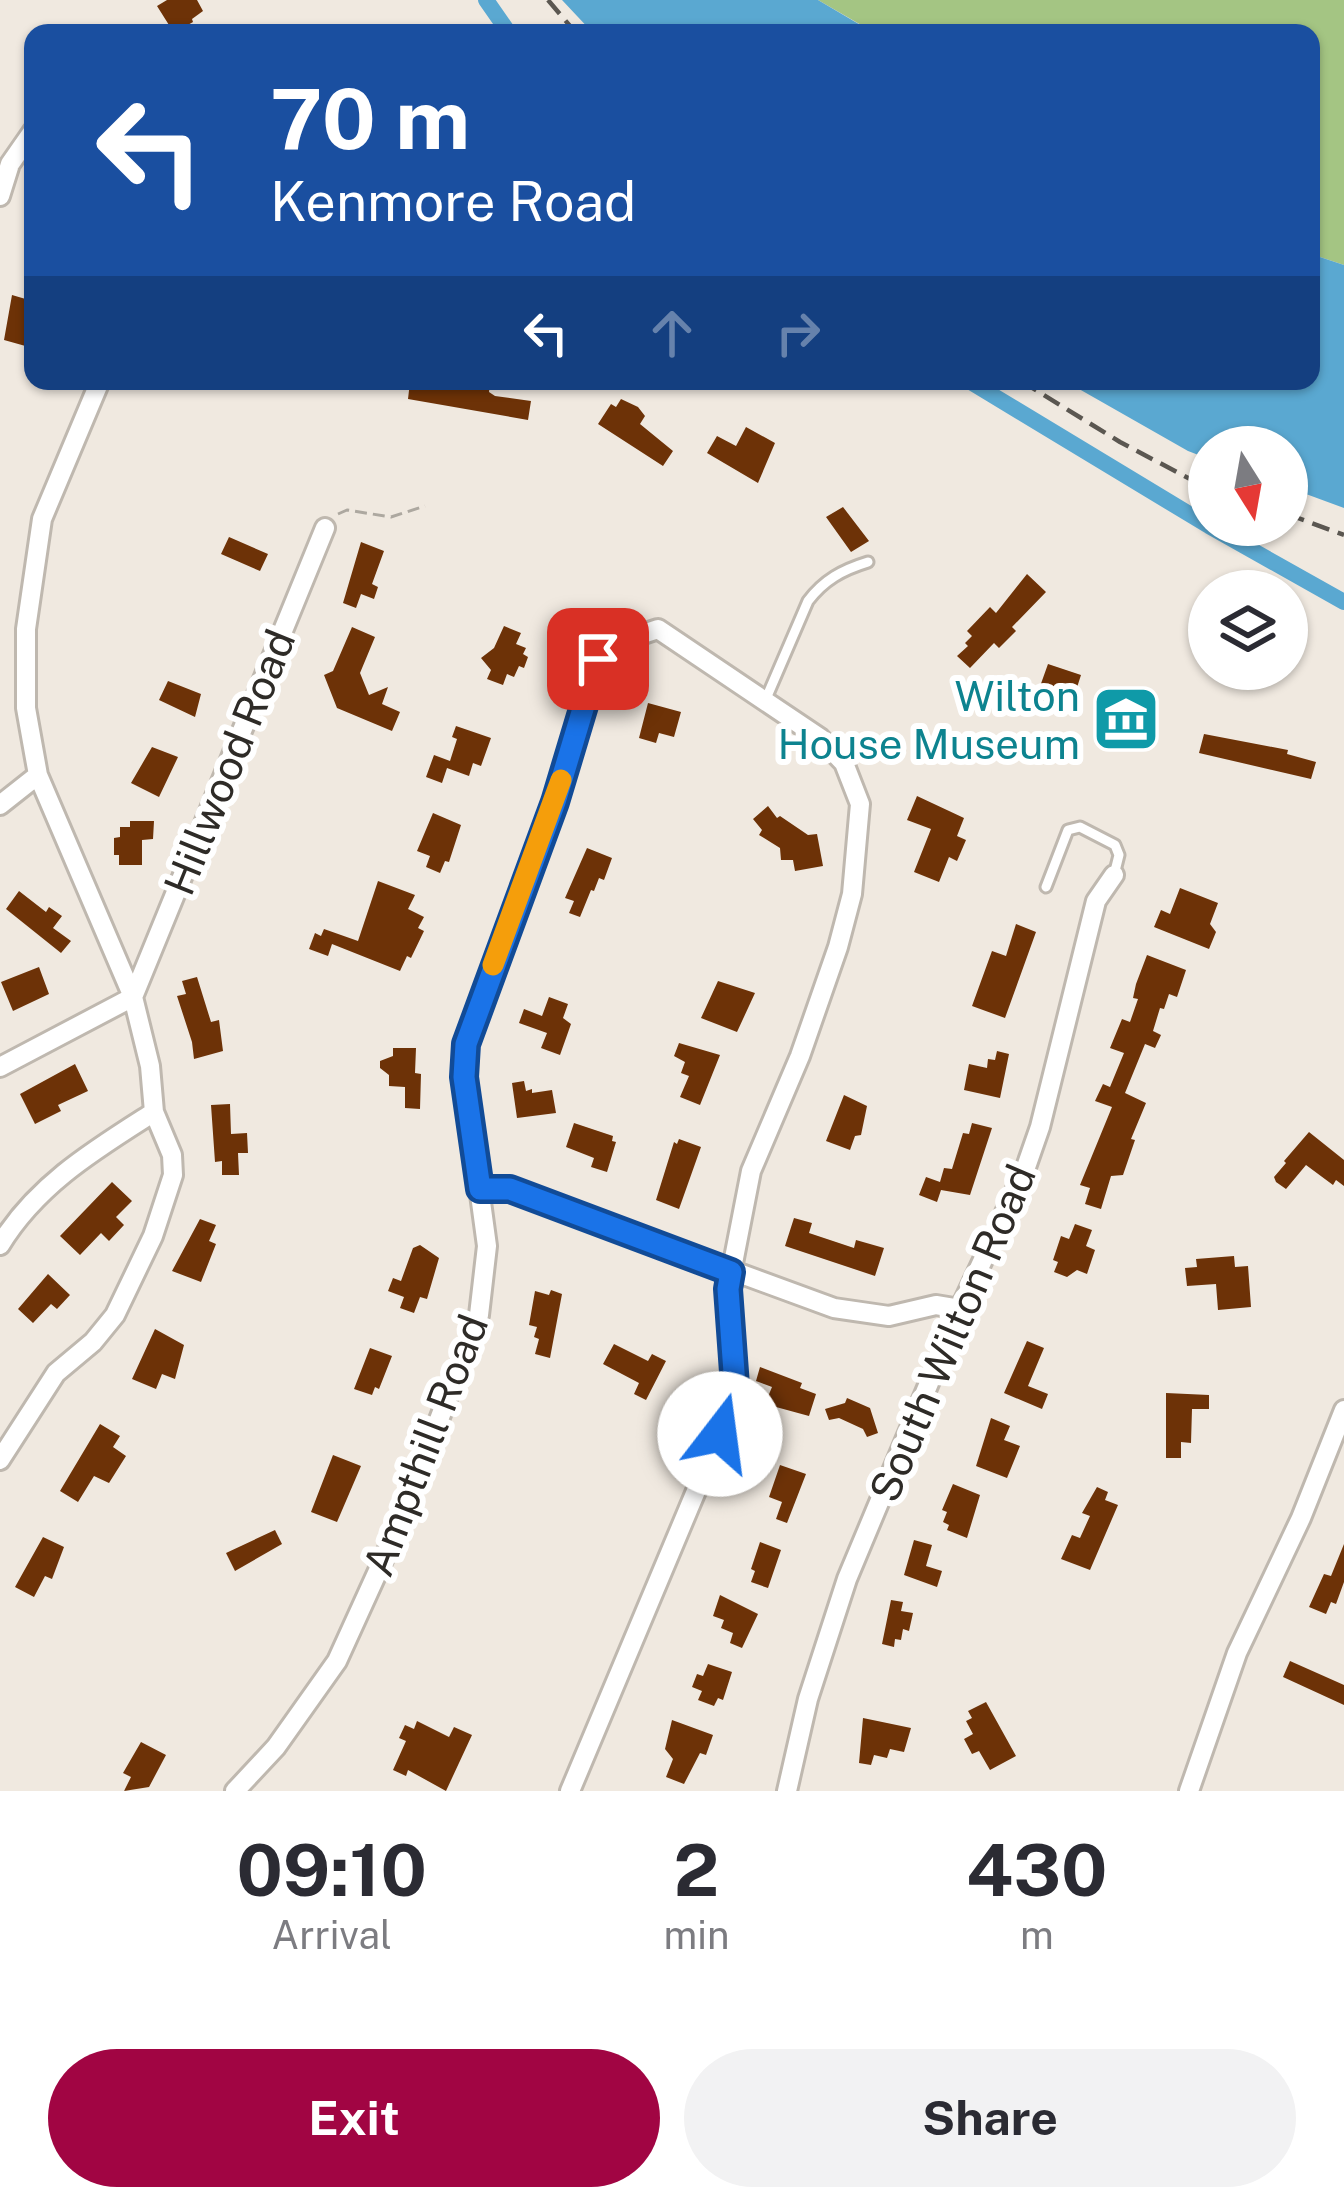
<!DOCTYPE html>
<html lang="en">
<head>
<meta charset="utf-8">
<style>
	:root { --surface:#fff; --page:#f2f2f3; --text:#2b2b33; --muted:#7c7c81; --accent:#a10543 }
	body { margin:0; font-family:"Public Sans",sans-serif; background:var(--page); color:var(--text); height:100vh; display:flex; flex-direction:column; font-size:45px; white-space:nowrap }
	* { box-sizing:border-box; margin:0 }
	p { font-size:39px; color:var(--muted) }
	.icon { flex:none; width:66px; height:66px; fill:none; stroke:currentColor; stroke-width:2; stroke-linecap:round; stroke-linejoin:round }
	.map { position:relative; height:1791px; overflow:hidden }
	.side { display:flex; flex-direction:column; background:var(--surface); flex:1 }
	.side>* { flex:none }
	.guide { position:absolute; left:24px; top:24px; width:1296px; height:366px; border-radius:24px; box-shadow:0 3px 9px #0004; background:#1a4fa0; color:#fff; overflow:hidden }
	.needle { width:78px; rotate:169deg }
	.tools { position:absolute; left:1188px; top:426px; display:grid; gap:24px }
	.tools a { display:grid; place-items:center; width:120px; height:120px; border-radius:50%; background:var(--surface); box-shadow:0 3px 9px #0004; font-size:60px }
	.pin { position:absolute; display:grid; place-items:center; width:102px; height:102px; color:#fff; margin:-51px; border-radius:24px; box-shadow:0 6px 18px #0006 }
	.me { position:absolute; width:132px; margin:-66px; rotate:15deg; stroke-linejoin:round; filter:drop-shadow(0 0 9px #0008) }
	.turn { display:flex; align-items:center; gap:42px; height:252px; padding:0 48px; font-size:54px }
	.turn .icon { width:156px; height:156px; stroke-width:2.5 }
	.turn b { display:block; font-size:84px; line-height:102px }
	.lanes { display:flex; align-items:center; height:114px; padding:0 48px; background:#0003; justify-content:center; gap:60px; direction:ltr }
	.lanes .off { opacity:.35 }
	.eta { display:flex; justify-content:space-evenly; align-items:center; height:204px; text-align:center }
	.eta b { font-size:72px; font-weight:700; line-height:84px }
	.primary-button { display:flex; gap:24px; margin-top:auto; padding:24px 48px }
	.primary-button a { flex:1; height:138px; border-radius:72px; background:var(--accent); color:#fff; font-size:48px; font-weight:700; line-height:138px; text-align:center }
	.primary-button a+a { background:var(--page); color:var(--text) }
	.map>svg:first-child { display:block }
	.forest { fill:#a4c583 }
	.water { fill:#5aa8d1 }
	.lines { fill:none; stroke-linecap:round; stroke-linejoin:round }
	.canal { stroke:#5aa8d1; stroke-width:16 }
	.building { fill:#6d3207 }
	.service-casing { stroke:#bfb8af; stroke-width:15 }
	.minor-casing { stroke:#bfb8af; stroke-width:24 }
	.path { stroke:#ada8a0; stroke-width:3; stroke-dasharray:12 6; stroke-linecap:butt }
	.service { stroke:#fff; stroke-width:9 }
	.minor { stroke:#fff; stroke-width:18 }
	.rail { stroke:#5b5751; stroke-width:4.5; stroke-dasharray:18 9; stroke-linecap:butt }
	.route-casing { stroke:#114b97; stroke-width:30 }
	.route { stroke:#1a73e8; stroke-width:21 }
	.slow { stroke:#f59e0b; stroke-width:21 }
	.labels { text-anchor:middle; dominant-baseline:central; stroke-width:12; stroke-linejoin:round; paint-order:stroke }
	.culture-label { font-size:42px; fill:#0d838f; stroke:#fff; text-anchor:end }
	.street-label { font-size:42px; fill:#2e2b27; stroke:#fff }
</style>
</head>
<body>
<div class="map">
<svg width="1344" height="1791" viewBox="0 0 1344 1791">
	<rect width="100%" height="100%" fill="#f0e9e0"/>
	<path class="forest" d="M818,0H1344V265L1311,254V33H875Z"/>
	<path class="water" d="M562,0H818L874,33H593Z
		M1311,254L1344,265V508L1287,487V447H1209V459L1188,451L1065,381H1311Z"/>
	<g class="lines">
		<path class="canal" d="M486,0L509,33
			M969,381L1209,526L1344,602"/>
	</g>
	<path class="building" d="M167,0H197L203,11L192,19L193,22L174,33L157,6Z
		M12,295L29,300L24,322L33,324L29,347L4,340Z
		M452,381H490L489,392L495,396L531,401L528,420L408,399L410,382L445,387L451,386Z
		M621,399L638,407L645,416L640,424L673,451L663,466L598,424L611,404L616,407Z
		M746,427L775,443L758,483L707,453L717,436L736,446Z
		M843,507L869,541L851,552L826,517Z
		M229,537L268,554L260,571L221,554Z
		M361,542L384,551L372,584L378,587L374,599L361,594L356,608L343,603Z
		M1027,574L1046,592L1012,627L1016,631L999,648L994,643L970,668L957,656L968,646L965,643L972,636L967,631L990,607L996,613Z
		M504,626L521,633L516,644L526,648L523,654L528,657L524,668L519,666L514,677L507,674L503,685L487,679L491,670L481,658L494,648Z
		M352,627L375,637L360,673L369,695L388,687L382,704L400,712L392,731L337,708L324,675L333,671Z
		M1048,664L1081,675L1071,706L1059,694L1055,705L1042,701L1045,694L1038,692Z
		M168,681L201,694L195,717L159,700Z
		M1109,695L1155,712L1144,742L1098,725Z
		M648,703L681,712L674,737L659,733L656,743L639,738Z
		M456,726L491,738L481,766L473,763L469,776L447,768L442,783L426,777L434,755L450,761L457,739L452,737Z
		M1204,734L1288,750L1287,754L1316,762L1311,779L1199,753Z
		M152,747L178,757L159,797L131,783Z
		M917,796L964,818L957,836L966,840L957,861L949,857L939,882L914,872L931,829L907,820Z
		M768,806L777,818L780,816L808,835L817,834L823,866L795,871L793,860H781L780,848L759,835L762,830L753,819Z
		M433,813L461,825L449,862L445,861L440,873L426,867L430,856L417,851Z
		M130,821H154L153,839L142,840V865H119V855H114V838L120,837V827H130Z
		M587,848L612,858L604,880L599,878L594,891L591,890L580,917L569,913L574,901L565,898Z
		M378,881L415,895L408,909L424,917L418,928L424,931L411,958L407,956L400,971L332,944L328,956L309,949L315,933L321,936L324,929L358,941Z
		M1180,888L1218,903L1210,924L1216,932L1209,949L1154,927L1161,910L1170,914Z
		M19,891L46,912L49,907L62,916L53,928L71,941L61,953L6,909Z
		M1016,924L1036,932L1005,1018L972,1006L992,951L1006,956Z
		M1147,955L1186,970L1177,997L1169,994L1164,1009L1160,1008L1153,1031L1161,1035L1155,1048L1145,1044L1125,1093L1146,1103L1131,1139L1135,1140L1123,1175L1111,1176L1101,1209L1085,1204L1090,1188L1080,1185L1112,1107L1095,1101L1103,1084L1110,1087L1124,1053L1110,1048L1122,1019L1130,1022L1138,999L1133,998L1136,984Z
		M39,967L49,994L13,1011L1,982Z
		M197,977L211,1022L219,1020L223,1051L194,1059L192,1042L177,996L186,994L182,981Z
		M718,981L755,993L737,1032L701,1018Z
		M549,997L568,1004L563,1018L571,1024L560,1055L541,1048L547,1033L519,1023L524,1009L542,1016Z
		M679,1043L720,1055L700,1105L680,1097L689,1076L681,1073L685,1062L674,1056Z
		M393,1048H416L415,1073L421,1074L420,1109L405,1108V1087L389,1086V1075L380,1068V1061L393,1056Z
		M997,1051L1009,1054L1000,1098L964,1090L969,1064L987,1068L988,1059L995,1060Z
		M75,1064L88,1091L58,1105L61,1111L35,1124L20,1094Z
		M524,1081L526,1091L532,1089V1093L552,1090L556,1113L517,1118L512,1083Z
		M844,1095L867,1106L861,1135L855,1136L850,1150L826,1141Z
		M230,1104L231,1134L247,1133L248,1153H238L239,1175H222V1161L215,1162L211,1105Z
		M574,1123L613,1136L612,1141L616,1142L607,1172L591,1167L594,1158L566,1147Z
		M972,1123L992,1128L970,1195L941,1190L937,1202L919,1195L926,1177L940,1182L944,1168L952,1169L963,1133L969,1134Z
		M1309,1132L1344,1160V1186L1336,1180L1333,1185L1306,1165L1286,1189L1276,1182L1274,1177L1286,1163L1284,1161Z
		M679,1139L701,1147L679,1209L656,1200L674,1142L677,1144Z
		M112,1182L132,1201L116,1217L124,1225L109,1241L101,1233L80,1255L60,1236Z
		M794,1218L812,1223L809,1233L854,1248L856,1240L884,1248L875,1276L785,1246Z
		M200,1219L216,1225L209,1241L216,1244L201,1282L172,1271Z
		M1075,1224L1092,1230L1086,1246L1095,1250L1087,1274L1077,1270L1067,1277L1054,1272L1058,1262L1053,1260L1061,1236L1069,1239Z
		M420,1245L439,1258L427,1299L420,1297L414,1313L400,1308L404,1297L388,1291L393,1278L401,1281L413,1248Z
		M1234,1256L1235,1267L1248,1266L1251,1307L1218,1310L1216,1284L1187,1286L1185,1268L1197,1267L1196,1259Z
		M48,1274L70,1295L57,1309L51,1304L33,1323L18,1309Z
		M551,1290L562,1294L550,1358L535,1354L539,1339L534,1337L537,1327L529,1325L535,1291L549,1295Z
		M155,1329L184,1345L175,1379L162,1374L156,1389L132,1379Z
		M1027,1341L1044,1348L1028,1386L1048,1394L1042,1409L1004,1393Z
		M614,1344L648,1361L652,1354L666,1361L646,1400L634,1394L639,1383L603,1364Z
		M370,1348L392,1356L379,1389L375,1387L372,1395L354,1389Z
		M760,1367L802,1383L800,1388L816,1394L809,1416L765,1404L772,1387L756,1381Z
		M1166,1393L1209,1395V1409H1192L1191,1443L1181,1442V1458H1166Z
		M847,1398L870,1408L878,1433L867,1437L863,1429L839,1418L829,1420L825,1409L845,1403Z
		M991,1418L1010,1426L1004,1440L1020,1446L1007,1478L976,1466Z
		M100,1424L120,1436L113,1447L126,1456L109,1483L94,1476L78,1502L60,1491Z
		M333,1455L361,1466L337,1522L311,1512Z
		M780,1465L806,1474L787,1523L776,1519L782,1502L769,1497Z
		M953,1484L980,1495L967,1538L947,1530L949,1525L943,1522L947,1512L942,1510Z
		M1097,1487L1108,1492L1105,1500L1118,1505L1090,1570L1061,1559L1072,1535L1080,1538L1090,1516L1082,1513Z
		M275,1530L282,1544L235,1571L226,1553Z
		M43,1537L64,1547L52,1579L45,1576L34,1597L15,1587Z
		M914,1540L932,1545L926,1566L942,1571L937,1587L904,1575Z
		M760,1542L781,1550L768,1588L751,1582L755,1571L751,1569Z
		M1344,1544V1582L1336,1604L1331,1602L1326,1614L1309,1607L1324,1574L1331,1576Z
		M720,1595L758,1614L742,1648L730,1643L733,1633L721,1628L724,1620L713,1616Z
		M891,1600L903,1602L901,1611L913,1613L909,1631L903,1629L901,1640L895,1639L894,1647L882,1644Z
		M1290,1661L1344,1685V1705L1283,1677Z
		M708,1664L732,1672L723,1700L718,1698L714,1706L698,1700L702,1691L692,1687L697,1674L703,1676Z
		M986,1702L1016,1756L990,1770L979,1751L972,1754L964,1739L973,1734L966,1721L972,1718L968,1711Z
		M863,1718L911,1728L904,1752L890,1749L887,1758L874,1755L871,1765L859,1763Z
		M672,1720L713,1735L706,1755L700,1753L684,1784L666,1777L673,1759L665,1749Z
		M417,1721L449,1737L454,1727L472,1735L446,1791L408,1770L406,1776L393,1770L406,1741L399,1738L405,1725L414,1729Z
		M141,1742L166,1755L149,1787L124,1791L131,1777L123,1773Z"/>
	<g class="lines">
		<defs>
			<path id="service" d="M765,701L808,601C824,580 842,570 868,562
				M1046,887L1068,830L1080,827L1115,845L1119,855L1114,875"/>
			<path id="minor" d="M0,196L10,164L33,131
				M0,805L38,775
				M133,997L325,528
				M0,1067L133,997
				M480,1189H510L834,1308L889,1316L936,1305L960,1309
				M0,1245C37,1184 96,1149 154,1112
				M0,1460L56,1373L93,1342L115,1315L153,1236L173,1175L172,1155L154,1112L150,1066L133,997L38,775L26,708V629L42,519L100,381
				M235,1791L276,1747L337,1661L398,1527L479,1315L487,1246L464,1077L466,1044L555,802L598,659L604,647L658,629L820,738L844,763L860,804L852,894L838,947L800,1056L751,1171L728,1289L735,1386L720,1434L570,1791
				M787,1791L808,1699L847,1579L960,1309L1025,1170L1040,1127L1096,901L1114,875
				M1189,1791L1237,1653L1301,1518L1344,1410"/>
		</defs>
		<use href="#service" class="service-casing"/>
		<use href="#minor" class="minor-casing"/>
		<path class="path" d="M338,514L347,510L391,517L425,506"/>
		<use href="#service" class="service"/>
		<use href="#minor" class="minor"/>
		<path class="rail" d="M548,0L576,33
			M1021,381L1120,442L1209,489
			M1287,514L1344,535"/>
	</g>
	<g class="lines">
		<defs>
			<path id="route" d="M598,659L555,802L466,1044L464,1077L480,1189H510L731,1272L728,1289L735,1386L720,1434"/>
		</defs>
		<use href="#route" class="route-casing"/>
		<use href="#route" class="route"/>
		<path class="slow" d="M493,965L561,780"/>
	</g>
	<defs>
		<symbol id="museum-square" viewBox="-11 -11 22 22"><rect x="-9" y="-9" width="18" height="18" rx="4" fill="#0f9aa8" stroke="#fff"/><path d="M0-6L6-3V-2H-6V-3ZM-5-1h2V3h-2ZM-1-1h2V3h-2ZM3-1h2V3H3ZM-6 4H6V6H-6Z" fill="#fff"/></symbol>
	</defs>
	<g fill-rule="evenodd">
		<use href="#museum-square" x="1088" y="681" width="76" height="76"/>
	</g>
	<g class="labels">
		<g class="culture-label">
			<text x="1080" y="695">Wilton<tspan x="1080" dy="48">House Museum</tspan></text>
		</g>
		<g class="street-label">
			<text transform="translate(229 762) rotate(-68)">Hillwood Road</text>
			<text transform="translate(952 1333) rotate(-67)">South Wilton Road</text>
			<text transform="translate(425 1445) rotate(-69)">Ampthill Road</text>
		</g>
	</g>
</svg>
<div class="tools">
<a><svg class="needle" viewBox="-14 -14 28 28"><path d="M0-13l5 13h-10z" fill="#e53935"/><path d="M0 13l5-13h-10z" fill="#7c7c81"/></svg></a>
<a><svg class="icon" aria-label="layers" viewBox="0 0 24 24"><path d="M12 4l9 5-9 5-9-5zM3 14l9 5 9-5"/></svg></a>
</div>
<div class="pin" style="left:598px;top:659px;background:#d93025"><svg class="icon" aria-label="arrive" viewBox="0 0 24 24"><path d="M6 21V4h12l-3 4 3 4H6"/></svg></div>
<svg class="me" style="left:720px;top:1434px" viewBox="-20 -20 40 40"><circle r="19" fill="#fff"/><path d="M0-13L10 11 0 6-10 11z" fill="#1a73e8"/></svg>
<div class="guide">
<div class="turn"><svg class="icon" aria-label="left" viewBox="0 0 24 24"><path d="M17 20v-9H6M10 6l-5 5 5 5"/></svg><div><b>70 m</b>Kenmore Road</div></div>
<div class="lanes"><svg class="icon" aria-label="left" viewBox="0 0 24 24"><path d="M17 20v-9H6M10 6l-5 5 5 5"/></svg><svg class="icon off" aria-label="ahead" viewBox="0 0 24 24"><path d="M12 20V5M6 11l6-6 6 6"/></svg><svg class="icon off" aria-label="right" viewBox="0 0 24 24"><path d="M7 20v-9h11M14 6l5 5-5 5"/></svg></div>
</div>
</div>
<section class="side">
<div class="eta">
<div><b>09:10</b><p>Arrival</p></div>
<div><b>2</b><p>min</p></div>
<div><b>430</b><p>m</p></div>
</div>
<div class="primary-button"><a>Exit</a><a>Share</a></div>
</section>
</body>
</html>
